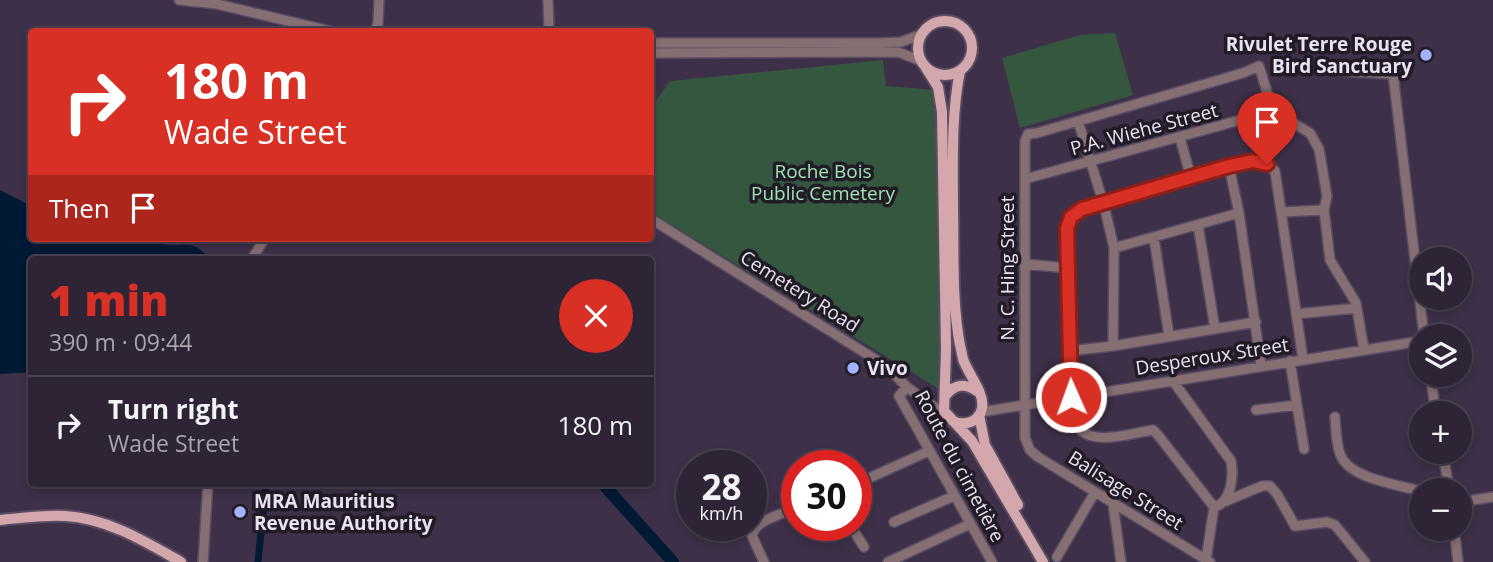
<!DOCTYPE html>
<html lang="en">
<head>
<meta charset="utf-8">
<style>
	:root { --surface:#2e2436; --page:#362c3e; --text:#f1f3f6; --muted:#a7a4ad; --line:#494151; --accent:#d93025 }
	body { margin:0; font-family:"Open Sans",sans-serif; background:var(--page); color:var(--text); height:100vh; display:flex; flex-direction:column; font-size:26px; white-space:nowrap }
	* { box-sizing:border-box; margin:0 }
	p { font-size:23px; color:var(--muted) }
	.icon { flex:none; width:38px; height:38px; fill:none; stroke:currentColor; stroke-width:2; stroke-linecap:round; stroke-linejoin:round }
	.map { position:relative; flex:1; overflow:hidden }
	.sheet { position:absolute; left:28px; top:256px; width:626px; height:231px; display:flex; flex-direction:column; background:var(--surface); border-radius:7px; box-shadow:0 4px 10px #0003,0 0 0 2px var(--line) }
	.sheet>* { flex:none }
	.hud { position:absolute; left:28px; top:28px; width:626px; height:214px; border-radius:7px; box-shadow:0 4px 10px #0003,0 0 0 2px var(--line); background:#d93025; color:#fff; overflow:hidden }
	.controls { position:absolute; left:1409px; top:247px; display:grid; gap:14px }
	.controls a { display:grid; place-items:center; width:63px; height:63px; border-radius:50%; background:var(--surface); box-shadow:0 4px 10px #0003,0 0 0 2px var(--line); font-size:35px }
	.speed { position:absolute; left:676px; top:450px; display:flex; gap:14px; font-size:35px; font-weight:700; text-align:center }
	.speed>* { display:grid; place-content:center; width:91px; height:91px; border-radius:50%; background:var(--surface); box-shadow:0 4px 10px #0003,0 0 0 2px var(--line); line-height:1 }
	.speed small { font-size:18px; font-weight:400 }
	.speed .limit { border:10px solid #d22; background:#fff; color:#111 }
	.pin { position:absolute; display:grid; place-items:center; width:60px; height:60px; color:#fff; margin:-72px -30px; border-radius:50% 50% 50% 0; rotate:-45deg; box-shadow:0 0 7px #0007 }
	.pin .icon { rotate:45deg }
	.me { position:absolute; width:77px; margin:-38px; rotate:358deg; stroke-linejoin:round; filter:drop-shadow(0 0 5px #0008) }
	.turn { display:flex; align-items:center; gap:24px; height:147px; padding:0 21px; font-size:32px }
	.turn .icon { width:91px; height:91px; stroke-width:2.5 }
	.turn b { display:block; font-size:49px; line-height:60px }
	.then { display:flex; align-items:center; height:66px; padding:0 21px; background:#0003; gap:14px; font-size:26px }
	.round { display:grid; place-items:center; flex:none; width:74px; height:74px; border-radius:37px; background:var(--page) }
	.summary { display:flex; align-items:center; justify-content:space-between; height:119px; padding:0 21px }
	h1 { font-size:42px; font-weight:800; line-height:52px; color:var(--accent) }
	ul { padding:0; list-style:none }
	li { display:flex; align-items:center; gap:21px; height:98px; padding:0 21px; border-top:2px solid var(--line) }
	li div { flex:1 }
	li b { display:block; font-size:26px }
	li em { font-style:normal }
	.map>svg:first-child { display:block }
	.green { fill:#35573f }
	.water { fill:#001935 }
	.lines { fill:none; stroke-linecap:round; stroke-linejoin:round }
	.canal { stroke:#001935; stroke-width:7 }
	.river { stroke:#001935; stroke-width:12 }
	.minor-casing { stroke:#594c63; stroke-width:12 }
	.major-casing { stroke:#594c63; stroke-width:14 }
	.minor { stroke:#856f72; stroke-width:9 }
	.major { stroke:#d4a7ac; stroke-width:10 }
	.route-casing { stroke:#8d1f18; stroke-width:18 }
	.route { stroke:#d93025; stroke-width:12 }
	.poi-dot { fill:#a3b2fc; stroke:#211b26; stroke-width:2.5 }
	.labels { text-anchor:middle; dominant-baseline:central; stroke-width:7; stroke-linejoin:round; paint-order:stroke }
	.poi-label { font-size:19px; font-weight:bold; fill:#e9e1f1; stroke:#211b26; text-anchor:start }
	.street-label { font-size:19px; fill:#e9e1f1; stroke:#211b26 }
	.park-label { font-size:19px; fill:#9fe1b2; stroke:#211b26 }
</style>
</head>
<body>
<div class="map">
<svg width="1493" height="562" viewBox="0 0 1493 562">
	<rect width="100%" height="100%" fill="#3d3048"/>
	<path class="green" d="M1115,33L1133,95L1020,128L1002,58L1080,35Z
		M883,60L886,86L937,90L942,391L651,212V108L670,81Z"/>
	<path class="water" d="M0,190L31,206L32,238H151C156,241 161,244 167,245C183,246 193,241 205,254H211V259H32L31,372L0,374Z"/>
	<g class="lines">
		<path class="canal" d="M258,562L266,483"/>
		<path class="river" d="M602,483L673,562"/>
		<defs>
			<path id="minor" d="M179,0L217,4L334,32
				M548,0L549,32
				M375,32L378,23L379,0
				M651,43H880L901,42L920,35
				M651,53L898,52L921,61
				M1338,71L1393,74L1424,336
				M1078,121L1104,205L1114,248L1113,346
				M1180,138L1191,178
				M1229,166L1239,213L1261,365
				M1025,179L1273,111
				M1281,212L1324,210
				M651,219L886,366L907,387L948,417
				M1198,225L1215,329
				M1154,238L1169,336
				M1114,248L1239,213
				M252,259L265,238
				M1024,264L1068,268
				M1296,314L1357,308
				M1069,351L1113,346L1256,322
				M1290,361L1304,449
				M1430,374L1436,413
				M1173,381L1231,461C1234,477 1231,503 1214,507
				M907,387L899,396L992,562
				M1256,410L1297,405
				M981,412L1421,341
				M1335,417C1336,429 1336,446 1341,456C1351,479 1399,485 1421,491
				M1443,452L1449,490
				M856,484L929,451
				M1226,501L1262,486H1270L1277,494L1295,526L1327,522L1335,525L1365,562
				M1460,502L1493,497
				M1113,504L1121,562
				M894,522L954,496
				M850,525L864,547
				M1454,528L1458,562
				M1057,557L1095,492
				M1206,560L1214,507L1158,435L1153,430C1130,433 1085,450 1074,420C1072,413 1072,404 1071,397L1067,228L1071,217L1082,209L1229,166C1247,162 1260,158 1275,171L1303,359
				M203,562L208,483
				M764,562L752,536C756,519 781,515 796,508
				M888,562L970,524
				M1210,562L1038,457L1030,450L1025,438V141L1028,134L1037,133L1243,73L1259,66L1273,111L1310,133L1319,149L1327,196L1324,210L1330,260L1356,303L1364,350"/>
			<path id="major" d="M918 48a27 27 0 1 1 54 0a27 27 0 1 1-54 0Z
				M926,68L938,87L942,112L946,350L944,411L972,441L1043,562
				M946,395C955,384 965,383 977,391
				M979,415L985,445L1018,505
				M953,421C964,426 979,423 982,408C985,393 968,374 963,359C961,350 959,341 958,333C952,292 954,250 953,209C953,163 951,116 960,71
				M0,520C21,518 44,515 65,516C107,518 146,542 181,562"/>
		</defs>
		<use href="#minor" class="minor-casing"/>
		<use href="#major" class="major-casing"/>
		<use href="#minor" class="minor"/>
		<use href="#major" class="major"/>
	</g>
	<g class="lines">
		<defs>
			<path id="route" d="M1071,397L1067,228L1071,217L1082,209L1229,166L1253,161L1267,164"/>
		</defs>
		<use href="#route" class="route-casing"/>
		<use href="#route" class="route"/>
	</g>
	<g class="poi-dot">
		<circle cx="1426" cy="55" r="7"/>
		<circle cx="853" cy="368" r="7"/>
		<circle cx="240" cy="512" r="7"/>
	</g>
	<g class="labels">
		<g class="poi-label">
			<text x="1412" y="44" text-anchor="end">Rivulet Terre Rouge<tspan x="1412" dy="22">Bird Sanctuary</tspan></text>
			<text x="867" y="368">Vivo</text>
			<text x="254" y="501">MRA Mauritius<tspan x="254" dy="22">Revenue Authority</tspan></text>
		</g>
		<g class="street-label">
			<text transform="translate(1144 129) rotate(-15)">P.A. Wiehe Street</text>
			<text transform="translate(1007 268) rotate(-90)">N. C. Hing Street</text>
			<text transform="translate(800 291) rotate(32)">Cemetery Road</text>
			<text transform="translate(1212 356) rotate(-9)">Desperoux Street</text>
			<text transform="translate(960 466) rotate(62)">Route du cimetière</text>
			<text transform="translate(1126 490) rotate(32)">Balisage Street</text>
		</g>
		<g class="park-label">
			<text x="823" y="171">Roche Bois<tspan x="823" dy="22">Public Cemetery</tspan></text>
		</g>
	</g>
</svg>
<div class="controls">
<a><svg class="icon" aria-label="sound" viewBox="0 0 24 24"><path d="M4 9h4l5-4v14l-5-4H4zM17 9q2 3 0 6"/></svg></a>
<a><svg class="icon" aria-label="layers" viewBox="0 0 24 24"><path d="M12 4l9 5-9 5-9-5zM3 14l9 5 9-5"/></svg></a>
<a>+</a>
<a>−</a>
</div>
<div class="speed"><div>28<small>km/h</small></div><div class="limit">30</div></div>
<div class="pin" style="left:1267px;top:164px;background:#d93025"><svg class="icon" aria-label="arrive" viewBox="0 0 24 24"><path d="M6 21V4h12l-3 4 3 4H6"/></svg></div>
<svg class="me" style="left:1071px;top:397px" viewBox="-20 -20 40 40"><circle r="17" fill="#d93025" stroke="#fff" stroke-width="3"/><path d="M0-11L8 9 0 5-8 9z" fill="#fff"/></svg>
<div class="hud">
<div class="turn"><svg class="icon" aria-label="right" viewBox="0 0 24 24"><path d="M7 20v-9h11M14 6l5 5-5 5"/></svg><div><b>180 m</b>Wade Street</div></div>
<div class="then">Then<svg class="icon" aria-label="arrive" viewBox="0 0 24 24"><path d="M6 21V4h12l-3 4 3 4H6"/></svg></div>
</div>
<section class="sheet">
<div class="summary"><div><h1>1 min</h1><p>390 m · 09:44</p></div><a class="round" style="background:#d93025;color:#fff"><svg class="icon" aria-label="close" viewBox="0 0 24 24"><path d="M6 6l12 12M18 6L6 18"/></svg></a></div>
<ul>
<li><svg class="icon" aria-label="right" viewBox="0 0 24 24"><path d="M7 20v-9h11M14 6l5 5-5 5"/></svg><div><b>Turn right</b><p>Wade Street</p></div><em>180 m</em></li>
</ul>
</section>
</div>
</body>
</html>
